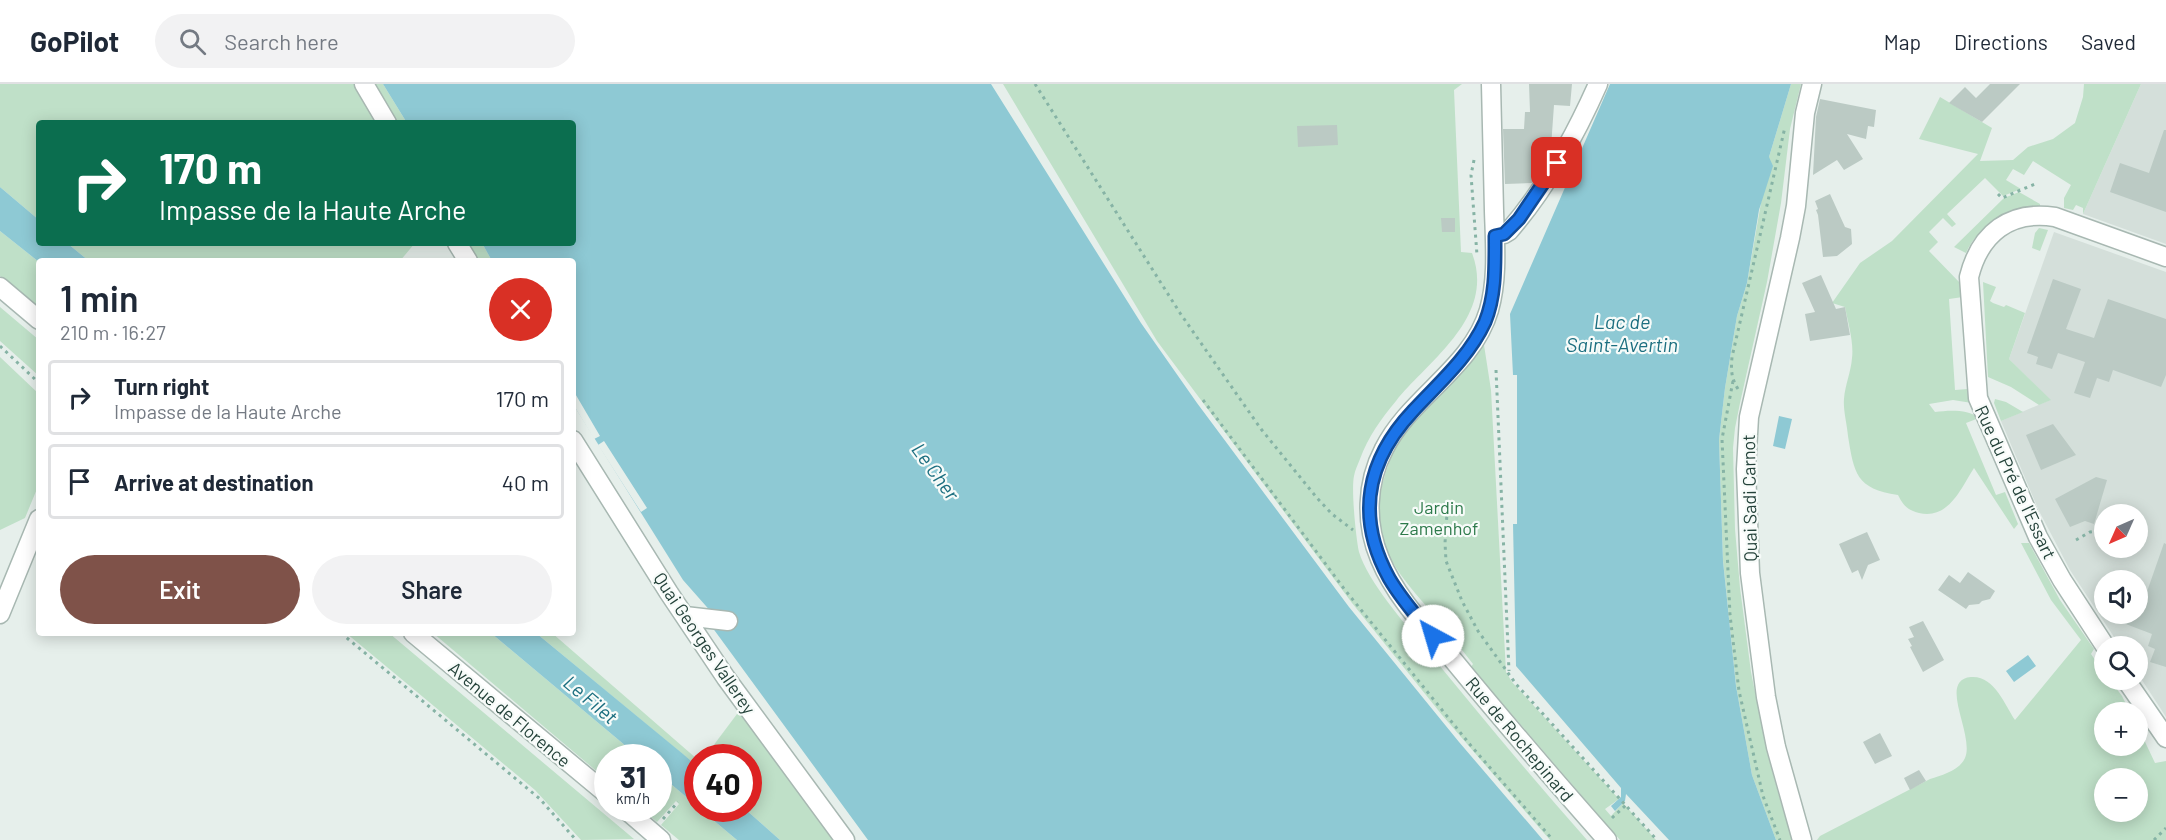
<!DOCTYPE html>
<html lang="en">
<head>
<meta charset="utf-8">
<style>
	:root { --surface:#fff; --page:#f2f2f3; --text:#1f2937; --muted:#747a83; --line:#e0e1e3; --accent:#7f5249 }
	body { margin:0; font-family:Barlow,sans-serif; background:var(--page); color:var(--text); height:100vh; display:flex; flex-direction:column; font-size:22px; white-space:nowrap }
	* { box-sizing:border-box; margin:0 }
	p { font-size:20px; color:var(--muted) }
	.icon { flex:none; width:33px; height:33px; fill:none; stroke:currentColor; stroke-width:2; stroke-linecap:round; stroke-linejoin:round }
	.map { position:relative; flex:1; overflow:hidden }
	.side { position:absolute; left:36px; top:174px; width:540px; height:378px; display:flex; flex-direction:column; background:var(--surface); border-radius:6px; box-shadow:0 3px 15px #0003 }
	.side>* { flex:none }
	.banner { position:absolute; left:36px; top:36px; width:540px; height:126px; border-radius:6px; box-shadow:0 3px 15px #0003; background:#0b6e4f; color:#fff; overflow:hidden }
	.needle { width:39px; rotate:225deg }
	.tools { position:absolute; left:2094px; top:420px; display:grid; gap:12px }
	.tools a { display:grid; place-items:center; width:54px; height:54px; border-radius:50%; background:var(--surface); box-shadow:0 3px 15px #0003; font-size:30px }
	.speed { position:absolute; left:594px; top:660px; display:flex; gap:12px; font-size:30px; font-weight:700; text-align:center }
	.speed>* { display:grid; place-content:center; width:78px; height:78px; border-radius:50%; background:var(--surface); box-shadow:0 3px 15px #0003; line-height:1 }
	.speed small { font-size:15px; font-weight:400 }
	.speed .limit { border:9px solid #d22; background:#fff; color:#111 }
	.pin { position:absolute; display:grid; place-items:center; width:51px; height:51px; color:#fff; margin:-26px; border-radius:12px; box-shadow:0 3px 9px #0006 }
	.me { position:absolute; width:66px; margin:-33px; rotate:321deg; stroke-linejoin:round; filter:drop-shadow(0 0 4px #0008) }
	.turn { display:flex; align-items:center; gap:21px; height:126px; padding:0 24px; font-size:27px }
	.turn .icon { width:78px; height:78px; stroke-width:2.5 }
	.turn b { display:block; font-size:42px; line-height:51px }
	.round { display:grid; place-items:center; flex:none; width:63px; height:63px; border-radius:32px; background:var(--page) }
	.summary { display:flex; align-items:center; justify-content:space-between; height:102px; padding:0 24px }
	h1 { font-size:36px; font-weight:600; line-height:45px }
	.cta { display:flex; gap:12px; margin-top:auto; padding:12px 24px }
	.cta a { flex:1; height:69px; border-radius:36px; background:var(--accent); color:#fff; font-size:24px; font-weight:600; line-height:69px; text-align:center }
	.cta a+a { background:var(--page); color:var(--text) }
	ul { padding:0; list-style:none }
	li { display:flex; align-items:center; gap:18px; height:75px; margin:0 12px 9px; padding:0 12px; border:3px solid var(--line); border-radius:6px }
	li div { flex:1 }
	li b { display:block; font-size:22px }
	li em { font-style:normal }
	header { display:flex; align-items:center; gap:36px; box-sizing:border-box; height:84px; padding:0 30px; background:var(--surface); border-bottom:2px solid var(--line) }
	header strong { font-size:28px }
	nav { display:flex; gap:33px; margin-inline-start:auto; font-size:21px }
	.search { width:420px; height:54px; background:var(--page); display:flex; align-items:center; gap:15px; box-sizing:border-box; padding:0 21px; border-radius:33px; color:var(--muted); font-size:22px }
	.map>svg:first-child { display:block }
	.built { fill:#d4dfda; fill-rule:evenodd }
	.green { fill:#bfe0c8; fill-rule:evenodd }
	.water { fill:#8ec9d4 }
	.pier { fill:#e6efeb }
	.building { fill:#bbcac4 }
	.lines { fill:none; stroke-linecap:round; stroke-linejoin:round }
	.minor-casing { stroke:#a8b8b2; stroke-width:21 }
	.path { stroke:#86b3a5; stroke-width:3; stroke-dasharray:3 4.5; stroke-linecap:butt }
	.minor { stroke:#fff; stroke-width:18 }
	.route-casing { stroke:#114b97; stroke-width:15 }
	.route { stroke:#1a73e8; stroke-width:10 }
	.labels { text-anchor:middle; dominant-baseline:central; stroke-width:4.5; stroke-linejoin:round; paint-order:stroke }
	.street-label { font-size:18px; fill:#24423a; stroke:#f7fbf9 }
	.park-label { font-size:18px; fill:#2d7a4b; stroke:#f7fbf9 }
	.water-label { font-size:20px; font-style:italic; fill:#1c6f80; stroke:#f7fbf9 }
</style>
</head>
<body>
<header>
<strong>GoPilot</strong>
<div class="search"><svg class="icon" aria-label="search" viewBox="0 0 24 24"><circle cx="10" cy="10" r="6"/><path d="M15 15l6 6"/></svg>Search here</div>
<nav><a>Map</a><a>Directions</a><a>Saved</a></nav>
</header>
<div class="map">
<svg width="2166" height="756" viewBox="0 0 2166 756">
	<rect width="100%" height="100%" fill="#e6efeb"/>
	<path class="built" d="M2141,0H2166V160L2083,130Z
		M2054,148L2166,188V633L2138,590V562H2120L2070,486L2039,427L2001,337L2050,316L2009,275ZM2104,430H2138V464H2104ZM2104,496H2138V530H2104Z"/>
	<path class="green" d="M0,0H354L377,39H39V136L0,103Z
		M373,0H383L407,39H396Z
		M1003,0H1462L1454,6L1461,168L1472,169C1496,233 1430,275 1396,317C1381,335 1368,353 1360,375C1358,380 1355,386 1354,392C1351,405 1356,455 1359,468C1368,498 1406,541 1426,565C1479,630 1532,694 1587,756H1550L1442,631L1352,519L1157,257Z
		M1791,0H1801L1790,45L1781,119L1767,198L1740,319L1735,344L1733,364L1735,445L1740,504L1751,588L1767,668L1783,726L1793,756H1776L1752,691L1736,602L1723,476L1719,356L1725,304L1737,232L1747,199L1769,73Z
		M2084,0H2141L2083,130V124L2076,121L2073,126L2064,124V114L2071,101L2033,77L2024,91L2013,85L2006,96L2021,105L2003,112L1985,94L1947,130L1956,140L1952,143L1943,134L1929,148L1938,158L1929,167L1961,200L1963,213L1949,215L1955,306L1968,305L1972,319L1953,316L1929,320L1935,328C1949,326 1968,325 1979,334L1966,339L1996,411L2005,408L2018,440L2014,445L1974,384C1961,404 1949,436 1919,429C1907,426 1903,421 1898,411C1856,405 1854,389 1848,352C1847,340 1843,326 1844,315C1845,301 1851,288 1852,274C1854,258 1848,239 1845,223L1832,219L1860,179L1892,157L1978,70L1919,55L1940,13L1992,44L1980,77L2013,76L2028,63L2053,55L2075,39L2083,13Z
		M2019,108L2040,120V122C2010,128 1979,139 1966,169L1954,163L2004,114Z
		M2039,144L2048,146L2040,167L2032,164L2035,149Z
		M0,147L39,178V224L0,192Z
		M67,159H415L400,177H89Z
		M466,159H482L492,177H477Z
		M1983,198L1996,203L1990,217L1993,219L2004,223L2006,221L2025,229L2009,275L2051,316L2039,321L2011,303L1988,293Z
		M0,223L39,256V292L0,257Z
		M1484,261L1491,306L1506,588L1512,598L1619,715L1605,725L1611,732L1623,719L1656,756H1620L1471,583L1473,580C1462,566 1450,551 1439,537C1415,508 1381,476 1379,436C1377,409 1387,381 1399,356Z
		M0,273L39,310V400L25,434L0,446Z
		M1995,315L2006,318L2023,328L2001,337L1994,319Z
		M2021,459H2029L2060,516L2094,565L2091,570L2104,589V596H2110L2122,612L2130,628H2104V662H2138V643L2155,679L2166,677V756H1817L1820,752L1930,695C1942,691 1959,687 1965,674C1975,651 1937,596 1971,593C1994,591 2005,621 2015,636L2081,556L2051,516ZM2104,694H2138V728H2104Z
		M346,549H389L634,755L581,756L535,706Z
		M433,549H491L639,673L608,674L607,696Z
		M536,549H552L697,675V682Z
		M740,626L837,756H780L745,725L748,724V674H704Z
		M659,690L697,722L698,724L700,725L737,756H679L661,741L679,720L676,717L657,738L641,725L658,724Z"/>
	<path class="water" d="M383,0H991L1141,239L1197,319L1349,523L1459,658L1543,756H868L712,543L713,530L683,496L573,320V177H492L482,159H573V39H407Z
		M1610,0H1791L1769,73L1773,82L1759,126L1747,199L1737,232L1725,304L1719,356L1723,477L1736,602L1752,691L1776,756H1669L1626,710L1625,717L1615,727L1611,722L1621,713V704L1516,582L1513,440H1517V291H1513L1510,230Z
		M0,103L39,136V159H67L89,177L39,178L0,147Z
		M1779,332L1792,335L1785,365L1773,362Z
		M491,549H536L683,670L697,682V722L659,690L658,674L639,673Z
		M2028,571L2036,582L2014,598L2006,587Z
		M700,725H745L780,756H737Z"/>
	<path class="pier" d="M573,306L600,352L594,355L573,320Z
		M604,357L647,424L641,428L598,361Z"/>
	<path class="building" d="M1529,0H1572L1570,22L1554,21L1551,63L1532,99L1505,100L1503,45H1524L1525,28H1530Z
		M1990,0H2020L1982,38L1949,19L1965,3L1976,14Z
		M1820,15L1876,26L1874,43L1868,42L1866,55L1847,50L1863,75L1844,86L1837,76L1813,91L1816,33Z
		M1337,41L1338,61L1298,63L1297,42Z
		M2164,46H2166V128L2110,108L2120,79L2149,89Z
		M1830,110L1845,143L1851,145L1852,160L1837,172L1823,173L1818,131L1816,126L1818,125L1815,117Z
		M1441,134H1455V148H1442Z
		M1821,191L1836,225L1845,223L1850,251L1810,257L1805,230L1815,228L1802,199Z
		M2053,195L2081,205L2066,245L2094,254L2108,215L2166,235V291L2161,303L2113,286L2109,298L2097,294L2090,314L2074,309L2085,278L2058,269L2052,285L2036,280L2038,273L2027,269Z
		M2053,340L2076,371L2041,386L2026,351Z
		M2096,393L2107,396L2094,440L2085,437L2070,443L2055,415Z
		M1867,448L1880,476L1868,481L1862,496L1858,486L1852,489L1839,460Z
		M2164,459L2166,460V583L2150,578L2155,565L2148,562L2152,550L2102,531V530H2138V517L2143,519Z
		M1968,488L1995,507L1990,515L1982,517L1979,520L1969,521L1966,525L1938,506L1949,491L1960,499Z
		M1923,537L1944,576L1923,588L1910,563L1912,562L1908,555L1914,553L1909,543Z
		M1880,649L1892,672L1875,680L1863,658Z
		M1919,686L1926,697L1910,706L1904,694Z"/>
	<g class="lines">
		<defs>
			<path id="minor" d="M364,0L387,39
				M1491,0C1492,42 1493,84 1494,127C1495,160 1498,194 1489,226C1472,284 1410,313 1384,365C1366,399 1365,440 1380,475C1396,514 1427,545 1454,577C1504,638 1555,697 1607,756
				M1495,152L1504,150L1509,147C1547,103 1575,52 1598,0
				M457,159L468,177
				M0,203L39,236
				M573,356L669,509L726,594L845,756
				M0,530L39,435
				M685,532L728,537
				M413,549L608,711
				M2105,562L2062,496L2038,453L1978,314L1969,193C1980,149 2010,126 2055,133L2166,173
				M2126,596L2166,654
				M624,724L661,756
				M1802,756L1776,663L1766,613L1750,489L1746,385L1749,333L1790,154L1796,122L1805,29L1812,0"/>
		</defs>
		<use href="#minor" class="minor-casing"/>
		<path class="path" d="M1035,0L1180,229L1261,345L1317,414L1332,430L1353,446
			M1474,76L1471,91L1477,171
			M1998,110L2002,114L2035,100
			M0,262L39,299
			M1496,286L1509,587
			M1733,297L1722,355L1730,531L1739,607L1763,712L1780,756
			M1738,305C1731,294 1731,286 1732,273L1785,43
			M1203,316L1345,506L1472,663L1553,756
			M573,322L574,321
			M1445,418L1447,429L1445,459L1446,477L1462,517L1478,547L1516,600L1657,756
			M2076,456L2090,448L2104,446
			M341,549L540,715L576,756
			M1612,734L1626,721
			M663,735L678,718
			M2154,756L2166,744"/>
		<use href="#minor" class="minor"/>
	</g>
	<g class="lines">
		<defs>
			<path id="route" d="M1433,552C1418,534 1401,515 1389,494C1355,432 1367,376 1413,327C1439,299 1469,273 1485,238C1496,211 1495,181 1495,152L1504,150L1519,135L1557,79"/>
		</defs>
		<use href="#route" class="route-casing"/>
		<use href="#route" class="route"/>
	</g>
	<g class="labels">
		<g class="street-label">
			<text transform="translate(2016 398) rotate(65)">Rue du Pré de l'Essart</text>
			<text transform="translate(1749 414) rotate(-91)">Quai Sadi Carnot</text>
			<text transform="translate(705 559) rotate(56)">Quai Georges Vallerey</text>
			<text transform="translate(510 630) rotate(40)">Avenue de Florence</text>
			<text transform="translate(1520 655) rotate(50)">Rue de Rochepinard</text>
		</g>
		<g class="park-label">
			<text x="1439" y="423">Jardin<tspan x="1439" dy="21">Zamenhof</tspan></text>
		</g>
		<g class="water-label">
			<text x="1622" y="237">Lac de<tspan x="1622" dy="23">Saint-Avertin</tspan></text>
			<text transform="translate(936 387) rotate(54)">Le Cher</text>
			<text transform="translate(591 615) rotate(40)">Le Filet</text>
		</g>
	</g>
</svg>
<div class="tools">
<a><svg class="needle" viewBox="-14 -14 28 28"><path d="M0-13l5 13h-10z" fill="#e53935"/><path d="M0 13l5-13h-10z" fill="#747a83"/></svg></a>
<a><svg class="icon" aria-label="sound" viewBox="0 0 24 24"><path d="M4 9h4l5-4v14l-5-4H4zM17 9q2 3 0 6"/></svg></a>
<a><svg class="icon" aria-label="search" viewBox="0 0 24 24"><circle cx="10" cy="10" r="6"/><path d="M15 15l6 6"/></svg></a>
<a>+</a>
<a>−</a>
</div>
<div class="speed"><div>31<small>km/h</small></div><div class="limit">40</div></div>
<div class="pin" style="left:1557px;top:79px;background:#d93025"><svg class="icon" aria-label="arrive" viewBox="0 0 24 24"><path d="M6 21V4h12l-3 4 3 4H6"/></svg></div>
<svg class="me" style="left:1433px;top:552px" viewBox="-20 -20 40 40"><circle r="19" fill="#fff"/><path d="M0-13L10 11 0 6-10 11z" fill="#1a73e8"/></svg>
<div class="banner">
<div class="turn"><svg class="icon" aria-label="right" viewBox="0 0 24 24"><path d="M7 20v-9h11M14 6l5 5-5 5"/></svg><div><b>170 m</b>Impasse de la Haute Arche</div></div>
</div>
<section class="side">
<div class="summary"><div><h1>1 min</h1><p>210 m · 16:27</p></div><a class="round" style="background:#d93025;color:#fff"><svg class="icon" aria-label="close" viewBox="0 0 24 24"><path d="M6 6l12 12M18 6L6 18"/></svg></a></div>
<ul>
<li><svg class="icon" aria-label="right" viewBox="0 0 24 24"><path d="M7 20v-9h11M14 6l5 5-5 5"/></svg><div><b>Turn right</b><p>Impasse de la Haute Arche</p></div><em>170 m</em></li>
<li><svg class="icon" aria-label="arrive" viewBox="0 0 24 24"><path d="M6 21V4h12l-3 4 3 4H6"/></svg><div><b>Arrive at destination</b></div><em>40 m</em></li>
</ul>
<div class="cta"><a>Exit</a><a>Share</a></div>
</section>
</div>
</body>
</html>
